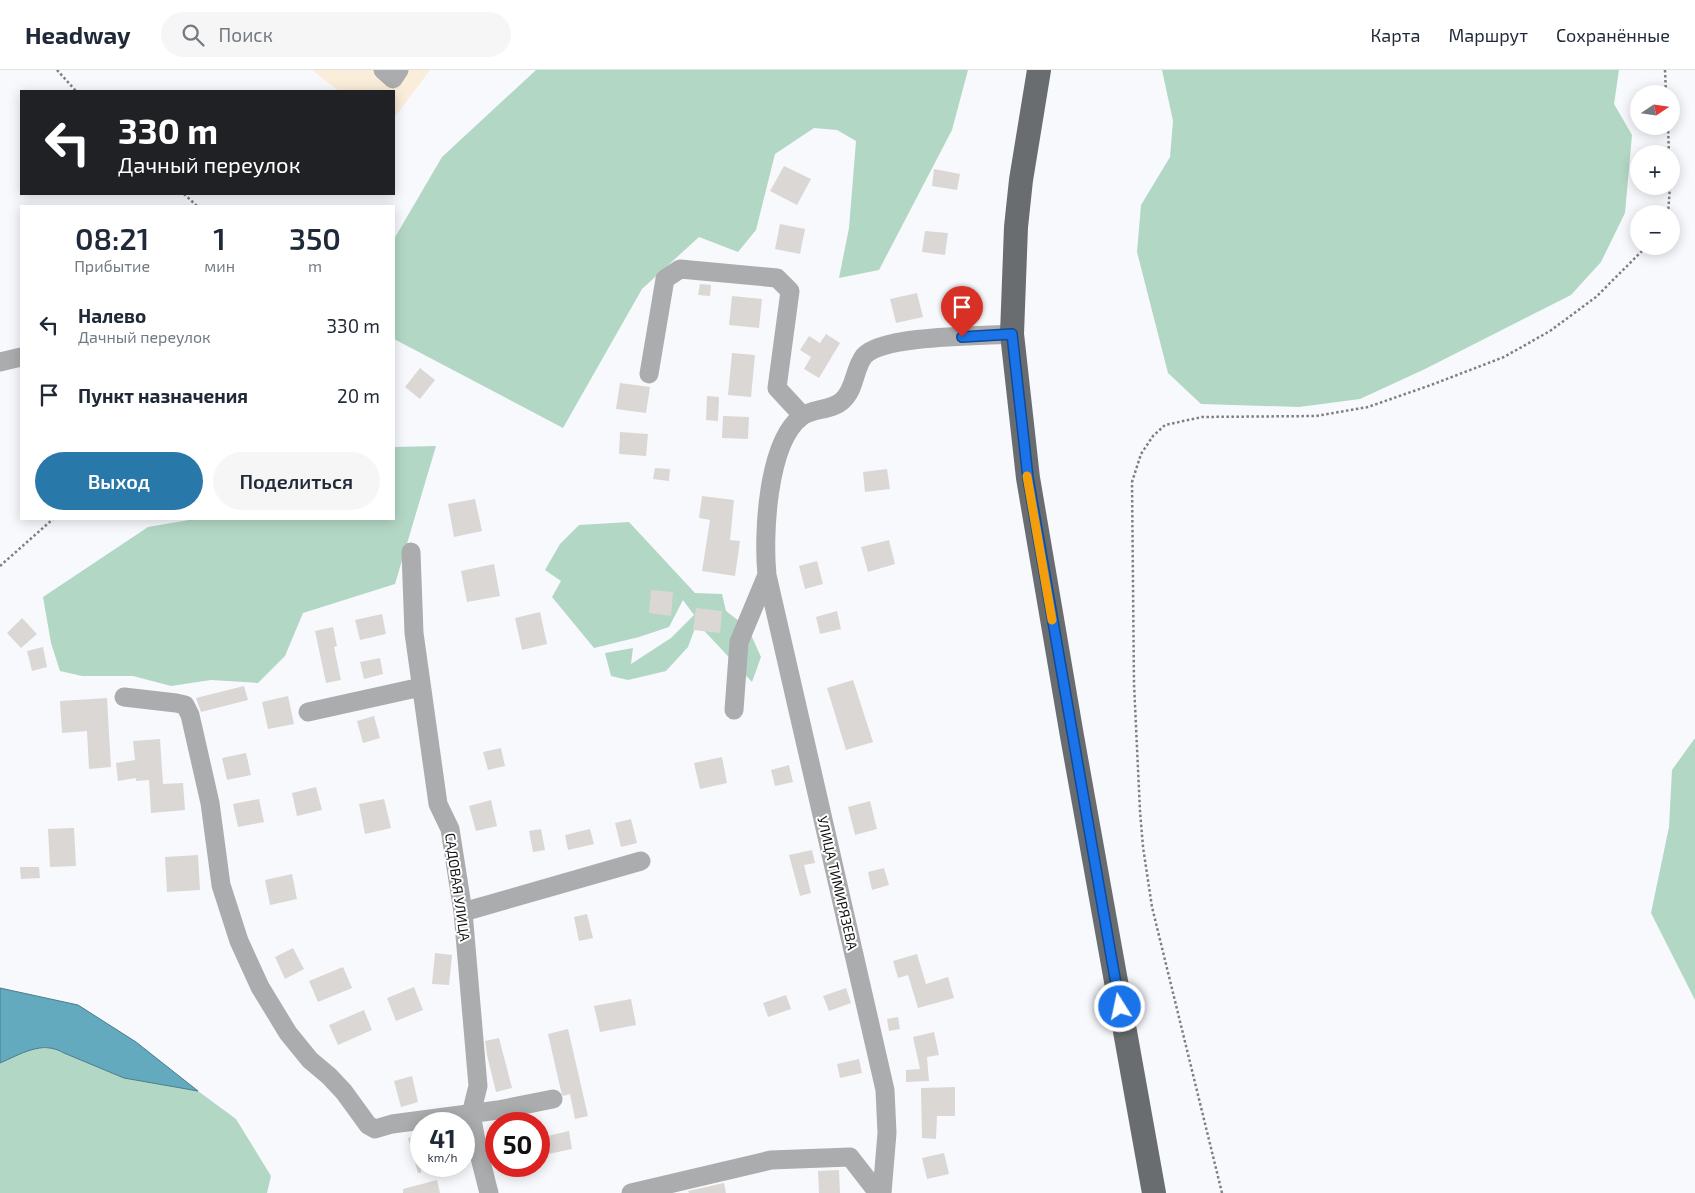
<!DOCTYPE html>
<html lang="ru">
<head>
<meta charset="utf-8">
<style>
	:root { --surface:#fff; --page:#f6f6f7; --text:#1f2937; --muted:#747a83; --line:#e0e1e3; --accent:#2978aa }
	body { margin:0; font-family:"Exo 2",sans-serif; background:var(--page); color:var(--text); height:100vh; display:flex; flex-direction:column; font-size:19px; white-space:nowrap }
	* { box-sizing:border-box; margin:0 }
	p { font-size:16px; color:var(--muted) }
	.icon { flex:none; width:28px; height:28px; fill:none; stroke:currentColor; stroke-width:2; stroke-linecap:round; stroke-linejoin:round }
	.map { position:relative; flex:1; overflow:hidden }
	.details { position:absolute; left:20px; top:135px; width:375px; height:315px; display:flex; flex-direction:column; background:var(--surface); border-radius:0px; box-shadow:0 2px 12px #0003 }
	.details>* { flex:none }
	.banner { position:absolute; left:20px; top:20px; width:375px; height:105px; border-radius:0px; box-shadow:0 2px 12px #0003; background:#202124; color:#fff; overflow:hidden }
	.needle { width:32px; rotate:77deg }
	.buttons { position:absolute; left:1630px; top:15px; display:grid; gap:10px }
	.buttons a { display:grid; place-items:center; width:50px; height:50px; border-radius:50%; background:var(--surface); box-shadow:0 2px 12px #0003; font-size:25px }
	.speed { position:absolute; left:410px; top:1042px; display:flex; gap:10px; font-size:25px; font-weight:700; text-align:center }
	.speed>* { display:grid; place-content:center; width:65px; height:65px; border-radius:50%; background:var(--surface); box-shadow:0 2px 12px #0003; line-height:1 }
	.speed small { font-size:12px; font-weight:400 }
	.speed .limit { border:8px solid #d22; background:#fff; color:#111 }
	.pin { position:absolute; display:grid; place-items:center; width:42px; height:42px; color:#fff; margin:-51px -21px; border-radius:50% 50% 50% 0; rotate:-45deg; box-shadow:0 0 5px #0007 }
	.pin .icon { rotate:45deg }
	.me { position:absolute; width:55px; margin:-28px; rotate:350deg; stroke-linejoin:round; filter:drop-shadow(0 0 4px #0008) }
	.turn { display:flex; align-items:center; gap:18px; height:105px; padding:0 15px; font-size:22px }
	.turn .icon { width:65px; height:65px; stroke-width:2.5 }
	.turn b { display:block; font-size:35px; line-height:42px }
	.eta { display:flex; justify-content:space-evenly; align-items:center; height:85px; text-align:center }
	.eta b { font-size:30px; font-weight:600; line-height:35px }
	.cta { display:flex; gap:10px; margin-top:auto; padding:10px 15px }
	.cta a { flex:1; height:58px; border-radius:30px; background:var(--accent); color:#fff; font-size:20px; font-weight:600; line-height:58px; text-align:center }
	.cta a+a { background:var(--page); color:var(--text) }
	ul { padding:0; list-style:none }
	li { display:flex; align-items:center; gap:15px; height:70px; padding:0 15px }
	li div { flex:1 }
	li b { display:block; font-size:19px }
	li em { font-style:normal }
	header { display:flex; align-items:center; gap:30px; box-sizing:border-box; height:70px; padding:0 25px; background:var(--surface); border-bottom:1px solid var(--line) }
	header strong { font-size:24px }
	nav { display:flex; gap:28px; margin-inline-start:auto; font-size:18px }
	.search { width:350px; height:45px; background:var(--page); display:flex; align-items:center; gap:12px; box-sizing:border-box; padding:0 18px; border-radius:28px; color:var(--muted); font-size:19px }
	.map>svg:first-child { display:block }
	.commercial { fill:#faedd9 }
	.green { fill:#b3d7c5 }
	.water { fill:#63aabe; stroke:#4a7c8a }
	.building { fill:#dbd7d5 }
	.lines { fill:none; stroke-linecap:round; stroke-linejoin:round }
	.path { stroke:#7e7f82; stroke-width:2.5; stroke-dasharray:2.5 2.5; stroke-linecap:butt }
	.minor { stroke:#abacad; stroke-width:19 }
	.major { stroke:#6a6d6f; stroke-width:24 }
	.route-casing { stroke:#114b97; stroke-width:12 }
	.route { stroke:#1a73e8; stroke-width:9 }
	.slow { stroke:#f59e0b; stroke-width:9 }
	.labels { text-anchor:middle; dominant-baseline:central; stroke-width:4; stroke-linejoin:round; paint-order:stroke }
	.street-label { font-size:14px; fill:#101012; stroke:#fff }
</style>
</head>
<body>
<header>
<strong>Headway</strong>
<div class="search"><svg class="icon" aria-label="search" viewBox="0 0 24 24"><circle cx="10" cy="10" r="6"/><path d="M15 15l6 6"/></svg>Поиск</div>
<nav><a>Карта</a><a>Маршрут</a><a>Сохранённые</a></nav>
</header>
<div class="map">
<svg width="1695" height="1123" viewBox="0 0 1695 1123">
	<rect width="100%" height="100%" fill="#f8f9fd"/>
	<path class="commercial" d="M312,0H430L394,48V21H339Z"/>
	<path class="green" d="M536,0H968L952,60L879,200L839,208L849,158L856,71L837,60L814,58L775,84L756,160L738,182L699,167L642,219L563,358L394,269V169L442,87Z
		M1162,0H1619L1614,34L1632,65L1625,143L1601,192L1571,225L1425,299L1360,329L1299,337L1201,334L1168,303L1137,182L1141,135L1170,87L1173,51Z
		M436,376L395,514L303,543L285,586L258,613L211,610L171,616L133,606H82L60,601L51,573L43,527L148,457L195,449H394V377Z
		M629,452L695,523L722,524L726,541L748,558L761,587L752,612L697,553L688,577L666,601L628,610L611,606L605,583L633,578L631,594L671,568L694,545L683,530L669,557L639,567L594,578L552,527L561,511L545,500L560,474L579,455Z
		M1695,668V930L1651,843L1669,757L1672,700Z
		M54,978L64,983L124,1008L198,1021L236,1049L271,1106L267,1123H0V993L30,979Z"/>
	<path class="water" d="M0,918L78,935L136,972L198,1021L124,1008L64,983C42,970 21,984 0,993Z"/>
	<path class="building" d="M784,96L811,109L797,135L770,121Z
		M934,99L960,104L957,120L932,116Z
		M780,154L805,159L800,184L775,179Z
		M925,161L948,163L945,185L922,182Z
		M700,214L711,215L710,226L698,225Z
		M917,223L923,247L896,253L890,229Z
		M732,226L762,229L759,258L729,255Z
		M826,264L840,273L819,308L804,299L811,287L800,280L809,266L820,273Z
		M732,283L755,285L751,327L728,325Z
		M420,298L435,310L420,329L405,317Z
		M620,313L650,317L646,343L616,339Z
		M707,326L719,327L718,351L706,350Z
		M723,346L749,347L748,369L722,368Z
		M620,362L648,364L646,386L619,384Z
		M655,398L670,399L669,411L653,409Z
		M887,399L890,419L865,422L863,402Z
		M702,426L734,430L730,470L740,471L735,506L702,501L710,450L699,448Z
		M475,429L482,461L454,467L448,434Z
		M889,470L895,494L868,502L861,477Z
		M817,491L823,514L805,519L799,496Z
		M494,494L500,526L467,532L461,501Z
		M651,520L673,522L671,546L649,543Z
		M696,538L722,541L720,563L693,560Z
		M837,541L841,559L820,564L816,547Z
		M540,542L547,574L522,580L515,548Z
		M382,544L386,564L360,570L355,550Z
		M22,548L37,564L21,578L7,563Z
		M333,557L337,576L334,577L341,610L326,613L315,561Z
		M43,577L47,597L32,601L27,581Z
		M380,588L383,604L364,609L360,592Z
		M853,610L873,672L846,680L827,618Z
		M244,616L248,630L201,642L196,628Z
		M288,626L294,654L268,659L262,632Z
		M107,628L111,697L89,699L87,661L62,663L60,631Z
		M374,646L380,668L363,673L357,651Z
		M160,669L163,714L183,713L185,740L151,743L149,710L136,711V708L118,711L116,693L135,690L133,671Z
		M501,678L505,696L488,700L483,682Z
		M246,683L251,705L227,710L222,688Z
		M722,687L727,713L700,719L694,693Z
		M789,695L793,712L775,716L771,700Z
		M316,717L322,740L297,746L292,723Z
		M259,729L264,752L238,757L233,734Z
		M384,729L391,758L365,764L359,734Z
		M491,730L497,756L476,761L469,736Z
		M870,731L877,759L855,765L848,737Z
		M631,749L637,773L621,777L615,753Z
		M74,758L76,796L50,797L48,759Z
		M541,759L545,780L533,782L529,761Z
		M590,759L594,774L568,780L565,765Z
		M812,780L815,793L804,795L811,823L800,826L789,785Z
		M198,785L200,820L167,822L165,787Z
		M20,797H39L40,808L21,809Z
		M884,798L889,815L872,820L868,802Z
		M292,804L297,829L270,835L265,810Z
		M587,844L593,868L579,871L574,847Z
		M293,878L304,899L285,909L275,887Z
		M435,883L452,885L449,915L432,914Z
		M917,884L926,914L948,907L954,928L918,938L908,905L898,908L893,891Z
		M343,897L352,918L318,932L309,911Z
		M414,917L423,940L396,951L387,928Z
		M846,918L851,933L829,941L823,926Z
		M786,925L791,939L768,947L763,933Z
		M631,929L636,955L600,962L594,936Z
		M364,940L372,960L338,975L329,955Z
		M898,947L900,959L889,961L887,949Z
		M568,959L588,1046L575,1049L570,1024L563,1026L561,1021L548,964Z
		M934,962L939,985L927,987L929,1011L906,1012V1000L920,999L913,967Z
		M499,968L512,1018L496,1022L487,985L485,971Z
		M859,989L862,1003L840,1008L837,994Z
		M412,1006L418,1032L401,1037L394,1011Z
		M955,1017V1046H937L936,1069L922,1068L921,1018Z
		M569,1061L572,1079L539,1086V1068Z
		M421,1065V1103H418L408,1068Z
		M944,1083L949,1104L927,1109L922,1088Z
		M839,1100L840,1123H819L818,1101Z
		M437,1110L440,1123H403V1119Z
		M724,1113L726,1123H689L688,1121Z"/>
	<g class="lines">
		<path class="path" d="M57,0L76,21
			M1665,0L1666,24
			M1668,56L1669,84
			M184,124L197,136
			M1668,144L1670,116
			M0,496L53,449
			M1222,1123L1152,837L1143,777L1140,741L1134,614L1132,412L1141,384L1153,366L1165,355L1202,347L1316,346L1368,337L1431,315L1504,287L1550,261L1596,227L1647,176"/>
		<path class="minor" d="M383,0L393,9L399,0
			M0,292L21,287
			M649,304L665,209L680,199L777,208L790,221L777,318L802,345
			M411,482L414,563L438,734L450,759L463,842L478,1016L471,1044L477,1076L489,1123
			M124,627L176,633L185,635L190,645L210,733L221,815L239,871L260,917L288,963L310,990L329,1006L344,1022L368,1055L375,1059L392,1054L498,1040L553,1029
			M734,640L739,572L767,505
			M308,642L421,617
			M463,842L641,791
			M631,1123L771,1090L850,1087L878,1123
			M882,1123L887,1063L885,1020L767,505C763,466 767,373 801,347C812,338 832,341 843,330C855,319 854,299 864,286C882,265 982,266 1012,264"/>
		<path class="major" d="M1039,0L1021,110L1016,157L1012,264L1028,408L1072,666L1154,1123"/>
	</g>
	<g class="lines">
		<defs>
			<path id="route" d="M962,267L1012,264L1028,408L1120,937"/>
		</defs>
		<use href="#route" class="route-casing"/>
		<use href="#route" class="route"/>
		<path class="slow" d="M1027,406L1052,550"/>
	</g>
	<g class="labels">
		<g class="street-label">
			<text transform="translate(838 813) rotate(77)">УЛИЦА ТИМИРЯЗЕВА</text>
			<text transform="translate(458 817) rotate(82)">САДОВАЯ УЛИЦА</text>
		</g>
	</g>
</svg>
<div class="buttons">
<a><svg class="needle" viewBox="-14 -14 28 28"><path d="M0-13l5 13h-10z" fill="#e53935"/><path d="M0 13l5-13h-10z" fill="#747a83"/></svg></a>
<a>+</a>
<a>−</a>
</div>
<div class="speed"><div>41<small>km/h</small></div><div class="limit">50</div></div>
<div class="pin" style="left:962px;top:267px;background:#d93025"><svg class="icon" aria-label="arrive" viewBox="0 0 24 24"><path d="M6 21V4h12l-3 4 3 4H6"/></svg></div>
<svg class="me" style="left:1120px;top:937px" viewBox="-20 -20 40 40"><circle r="17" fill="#1a73e8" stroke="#fff" stroke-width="3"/><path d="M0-11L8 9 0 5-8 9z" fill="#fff"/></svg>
<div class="banner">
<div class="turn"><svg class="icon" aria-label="left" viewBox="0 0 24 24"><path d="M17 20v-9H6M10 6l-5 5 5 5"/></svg><div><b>330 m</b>Дачный переулок</div></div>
</div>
<section class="details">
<div class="eta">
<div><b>08:21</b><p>Прибытие</p></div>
<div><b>1</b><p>мин</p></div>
<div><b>350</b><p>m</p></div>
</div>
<ul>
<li><svg class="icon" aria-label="left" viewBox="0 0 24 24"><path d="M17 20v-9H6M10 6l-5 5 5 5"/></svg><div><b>Налево</b><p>Дачный переулок</p></div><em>330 m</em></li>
<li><svg class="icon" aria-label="arrive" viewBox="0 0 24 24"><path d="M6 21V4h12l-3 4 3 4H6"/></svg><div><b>Пункт назначения</b></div><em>20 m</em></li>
</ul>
<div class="cta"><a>Выход</a><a>Поделиться</a></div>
</section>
</div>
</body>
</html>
